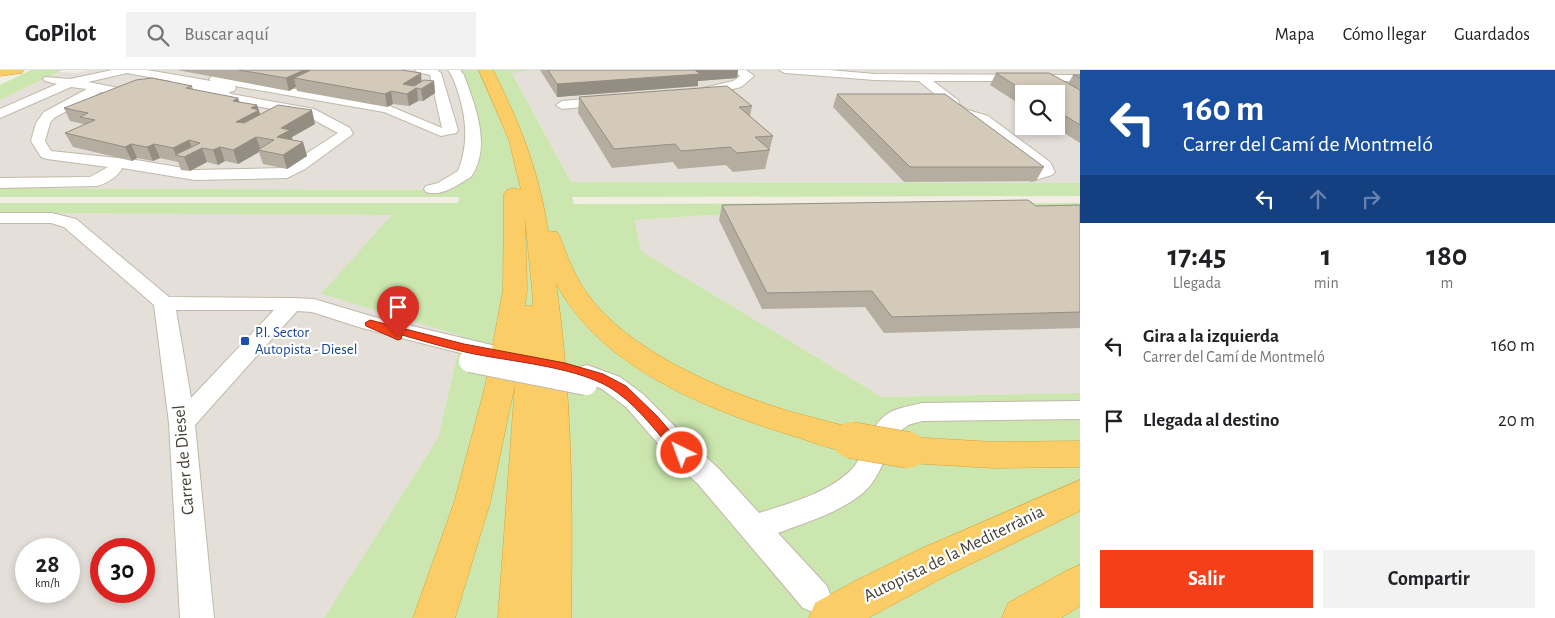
<!DOCTYPE html>
<html lang="es">
<head>
<meta charset="utf-8">
<style>
	:root { --surface:#fff; --page:#f2f2f2; --text:#202124; --muted:#757577; --line:#e0e0e0; --accent:#f53f18 }
	body { margin:0; font-family:"Alegreya Sans",sans-serif; background:var(--page); color:var(--text); height:100vh; display:flex; flex-direction:column; font-size:19px; white-space:nowrap }
	* { box-sizing:border-box; margin:0 }
	p { font-size:16px; color:var(--muted) }
	.icon { flex:none; width:28px; height:28px; fill:none; stroke:currentColor; stroke-width:2; stroke-linecap:round; stroke-linejoin:round }
	.map { position:relative; flex:1; overflow:hidden }
	.details { display:flex; flex-direction:column; background:var(--surface); width:475px }
	.details>* { flex:none }
	.hud { background:#1a4fa0; color:#fff; overflow:hidden }
	.tools { position:absolute; left:1015px; top:15px; display:grid; gap:10px }
	.tools a { display:grid; place-items:center; width:50px; height:50px; border-radius:0px; background:var(--surface); box-shadow:0 2px 8px #0003; font-size:25px }
	.speed { position:absolute; left:15px; top:468px; display:flex; gap:10px; font-size:25px; font-weight:700; text-align:center }
	.speed>* { display:grid; place-content:center; width:65px; height:65px; border-radius:50%; background:var(--surface); box-shadow:0 2px 8px #0003; line-height:1 }
	.speed small { font-size:12px; font-weight:400 }
	.speed .limit { border:8px solid #d22; background:#fff; color:#111 }
	.pin { position:absolute; display:grid; place-items:center; width:42px; height:42px; color:#fff; margin:-51px -21px; border-radius:50% 50% 50% 0; rotate:-45deg; box-shadow:0 0 5px #0007 }
	.pin .icon { rotate:45deg }
	.me { position:absolute; width:55px; margin:-28px; rotate:318deg; stroke-linejoin:round; filter:drop-shadow(0 0 4px #0008) }
	.turn { display:flex; align-items:center; gap:18px; height:105px; padding:0 20px; font-size:22px }
	.turn .icon { width:65px; height:65px; stroke-width:2.5 }
	.turn b { display:block; font-size:35px; line-height:42px }
	.lanes { display:flex; align-items:center; height:48px; padding:0 20px; background:#0003; justify-content:center; gap:25px; direction:ltr }
	.lanes .off { opacity:.35 }
	.eta { display:flex; justify-content:space-evenly; align-items:center; height:85px; text-align:center }
	.eta b { font-size:30px; font-weight:700; line-height:35px }
	.primary-button { display:flex; gap:10px; margin-top:auto; padding:10px 20px }
	.primary-button a { flex:1; height:58px; border-radius:0px; background:var(--accent); color:#fff; font-size:20px; font-weight:700; line-height:58px; text-align:center }
	.primary-button a+a { background:var(--page); color:var(--text) }
	ul { padding:0; list-style:none }
	li { display:flex; align-items:center; gap:15px; height:75px; padding:0 20px }
	li div { flex:1 }
	li b { display:block; font-size:19px }
	li em { font-style:normal }
	header { display:flex; align-items:center; gap:30px; box-sizing:border-box; height:70px; padding:0 25px; background:var(--surface); border-bottom:1px solid var(--line) }
	header strong { font-size:24px }
	nav { display:flex; gap:28px; margin-inline-start:auto; font-size:18px }
	.search { width:350px; height:45px; background:var(--page); display:flex; align-items:center; gap:12px; box-sizing:border-box; padding:0 18px; border-radius:0px; color:var(--muted); font-size:19px }
	main { display:flex; flex:1; min-height:0 }
	.map>svg:first-child { display:block }
	.industrial { fill:#e4dfd9; fill-rule:evenodd }
	.green { fill:#cbe6ae }
	.lines { fill:none; stroke-linecap:round; stroke-linejoin:round }
	.minor-casing { stroke:#c0b9aa; stroke-width:2 }
	.highway-casing { stroke:#daa237; stroke-width:1 }
	.minor { fill:#fff; fill-rule:evenodd }
	.highway { fill:#fbcd67; fill-rule:evenodd }
	.minor-bridge-casing { stroke:#c0b9aa; stroke-width:24; stroke-linecap:butt }
	.highway-bridge-casing { stroke:#daa237; stroke-width:37; stroke-linecap:butt }
	.minor-bridge { stroke:#fff; stroke-width:22 }
	.highway-bridge { stroke:#fbcd67; stroke-width:36 }
	.wall { fill:#b5aea0 }
	.shaded-wall { fill:#948d82 }
	.building { fill:#d3caba; stroke:#948d82 }
	.route { fill:#f53f18; stroke:#9f2910 }
	.transit-dot { fill:#1a4fb4; stroke:#fff; stroke-width:2 }
	.labels { text-anchor:middle; dominant-baseline:central; stroke-width:4.5; stroke-linejoin:round; paint-order:stroke }
	.transit-label { font-size:15px; fill:#164399; stroke:#fff; text-anchor:start }
	.near-street-label { font-size:18px; fill:#443e34; stroke:#fff }
</style>
</head>
<body>
<header>
<strong>GoPilot</strong>
<div class="search"><svg class="icon" aria-label="search" viewBox="0 0 24 24"><circle cx="10" cy="10" r="6"/><path d="M15 15l6 6"/></svg>Buscar aquí</div>
<nav><a>Mapa</a><a>Cómo llegar</a><a>Guardados</a></nav>
</header>
<main>
<div class="map">
<svg width="1080" height="548" viewBox="0 0 1080 548">
	<rect width="100%" height="100%" fill="#f2eee4"/>
	<path class="industrial" d="M90,0H459L472,31L482,66L475,104L450,120L0,118V30L58,2L77,3Z
		M531,0H1080V113L571,112L512,2ZM1024,24H1056V56H1024Z
		M1080,139V323L882,327L641,181L635,150L709,145Z
		M0,143L393,145L321,224L462,266L438,368L324,548H0ZM26,479H69V521H26ZM101,479H144V521H101Z"/>
	<path class="green" d="M31,0H62L0,30V15Z
		M459,0H531L512,3L571,112L1080,113V126L572,127L574,134L1080,133V139L709,145L635,150L641,181L882,327L1080,323V548H324L438,368L462,266L321,224L392,145L0,143V133H458L459,127H0V118L450,120L475,104L481,66L472,31Z"/>
	<g class="lines">
		<defs>
			<path id="minor" d="M112,0H147L211,11L209,9L211,7L215,5L387,35L442,58L430,5L417,2L415,0H437L441,3L458,60L456,63L441,66L384,42L235,16L236,18L234,21L229,22L231,24L314,39L350,58L353,64L305,99L287,108L195,110L122,98C119,106 106,114 97,116L0,118V108L90,107L108,97L47,89L41,87L31,71L36,53L44,42L87,19L71,17L0,48V39L57,14L45,11L43,9L45,7L70,9ZM127,3L171,11L169,15L171,18L204,24L210,28L305,45L338,63L284,98L195,100L136,90L51,81L45,71L50,53L54,48L101,22L124,27L143,25L145,22L139,18L124,19L88,12Z
				M448,0H460L464,5C475,36 492,76 471,107C457,115 443,127 426,122L424,119L426,116L438,113L458,101C468,75 467,52 459,25C456,16 454,8 448,0Z
				M732,0H746L754,6L741,17L699,27L693,23L695,20L733,11L740,6Z
				M779,0H829L875,4L1080,5V11H933L958,30L960,35L968,40L988,46L1050,92L1055,102L1052,105L1032,111L1026,109L1024,106L1026,103L1039,99L1038,97L978,52L958,46L948,39L947,34L919,11L875,10L785,3Z
				M608,27L614,31L612,34L562,39L556,35L562,31Z
				M0,143H52L76,149L169,227L292,228L314,229L374,247L496,276L504,278L507,284L504,290L496,292L362,258L312,242L297,241L195,355L214,548H180L169,353L154,235L64,157L51,153H0ZM176,240H274L191,328Z
				M587,295L620,307L644,325L693,375L718,398L759,443C790,433 829,423 852,399C859,391 863,382 867,372C881,341 891,340 922,333L1080,331V349L922,351C917,353 911,353 907,356C889,366 884,405 864,422C841,442 807,452 778,463L827,516L831,527L827,538L815,543L803,538L698,414L673,391L626,337L602,319L579,309L575,303L579,297Z"/>
			<path id="highway" d="M0,0H24L22,3L0,6Z
				M479,0H493C520,54 539,101 548,161L557,162L560,167C567,186 574,205 586,222C626,280 720,320 785,340C811,348 837,353 862,361L867,370L862,379C859,380 855,382 852,382C841,383 809,371 797,367C710,341 600,298 556,213C572,324 573,436 571,548H498L515,314L490,433L455,548H413L454,433L485,317L503,220L504,124L507,120L514,118L521,120L509,70ZM525,147L533,229V236H525L527,220Z
				M908,367L994,372L1080,371V397L994,398L908,393L896,389L892,380L896,371Z
				M1080,410V441L946,506L868,548H809L815,533L853,512L918,480Z
				M1080,495V536L1061,548H1002L1008,533L1066,501Z"/>
		</defs>
		<use href="#minor" class="minor-casing"/>
		<use href="#highway" class="highway-casing"/>
		<use href="#minor" class="minor"/>
		<use href="#highway" class="highway"/>
		<defs>
			<path id="minor-bridge" d="M470,291L586,314"/>
			<path id="highway-bridge" d="M851,370L908,380"/>
		</defs>
		<use href="#minor-bridge" class="minor-bridge-casing"/>
		<use href="#highway-bridge" class="highway-bridge-casing"/>
		<use href="#minor-bridge" class="minor-bridge"/>
		<use href="#highway-bridge" class="highway-bridge"/>
	</g>
	<path class="wall" d="M177,0H401L422,11H434L435,23L423,31H418L409,36L393,34L387,37L297,21L296,17L289,21Z
		M540,0H738L737,8L698,11V16L557,27Z
		M996,3L1068,14L1073,5H1080V73L1053,56H1056V24H1024V37L990,15Z
		M192,16L193,19L240,32L257,35L260,44L315,54L292,67V70L303,72L307,86L287,99L263,94L259,82L238,94L225,91L218,95L207,92L190,101L181,100L178,92L160,88L153,91L137,88L132,91L73,77L65,63L84,55L83,54L70,51L64,38Z
		M837,24L1044,97L1036,111L904,112L833,37Z
		M579,27L752,36L750,46L773,66L765,99L733,102L726,95L678,99L673,92L612,98L578,43Z
		M722,135L1036,136L1080,135V258L884,263L865,237L762,239L719,150Z"/>
	<path class="shaded-wall" d="M304,0H320L294,8L296,17L289,21L286,8Z
		M695,0H738L737,8L698,11V16L557,27V14Z
		M421,3L422,15L417,19L418,31L409,36L407,24L403,14Z
		M434,11L435,23L423,31L421,19Z
		M391,21L393,34L387,37L385,24Z
		M238,28L243,41L233,31Z
		M257,35L263,53L240,65L236,52L251,38Z
		M312,40L315,54L292,67L293,73L277,67L281,58Z
		M256,67L261,80H258L259,82L238,94L233,80Z
		M189,70L193,82L202,78L207,92L190,101L184,87L176,85L173,78Z
		M303,72L307,86L287,99L283,85Z
		M131,74L137,88L132,91L125,77Z
		M154,74L160,88L153,91L147,77Z
		M220,77L225,91L218,95L213,80Z"/>
	<path class="building" d="M239,0H304L286,8Z
		M311,0H401L421,3L403,14L414,16L424,10L434,11L421,19L416,18L407,24L391,21L385,24L294,8Z
		M548,0H695L700,4L557,14Z
		M996,3H1049L1080,20V55L1056,40V24H1029Z
		M1073,5H1080V8Z
		M152,8L192,16L186,18L238,28L233,31L257,35L251,38L259,40L236,52L244,53L278,35L312,40L281,58L290,60L277,67L303,72L283,85L258,80L274,70L256,67L233,80L220,77L213,80L202,78L184,87L175,85L200,73L189,70L173,78L154,74L147,77L131,74L125,77L65,63L95,50L80,47L88,43L64,38L136,10Z
		M727,16L752,36L739,37L773,66L755,67L770,80L737,83L730,77L681,81L675,74L614,79L579,27Z
		M837,24H945L1044,97H910Z
		M1028,130L1036,136L1080,135V242L892,247L872,221L767,223L722,135Z"/>
	<path class="route" d="M370,250L464,274L565,293L603,304L626,316L657,346L689,383L687,387L682,388L678,387C659,365 641,340 618,323C583,296 508,292 465,282C444,277 423,271 402,265L401,269L398,270L366,256L365,253Z"/>
	<rect class="transit-dot" x="240" y="266" width="10" height="10" rx="2.5"/>
	<g class="labels">
		<g class="transit-label">
			<text x="255" y="262">P.I. Sector<tspan x="255" dy="17">Autopista - Diesel</tspan></text>
		</g>
		<g class="near-street-label">
			<text transform="translate(184 390) rotate(-95)">Carrer de Diesel</text>
			<text transform="translate(954 484) rotate(-26)">Autopista de la Mediterrània</text>
		</g>
	</g>
</svg>
<div class="tools">
<a><svg class="icon" aria-label="search" viewBox="0 0 24 24"><circle cx="10" cy="10" r="6"/><path d="M15 15l6 6"/></svg></a>
</div>
<div class="speed"><div>28<small>km/h</small></div><div class="limit">30</div></div>
<div class="pin" style="left:398px;top:267px;background:#d93025"><svg class="icon" aria-label="arrive" viewBox="0 0 24 24"><path d="M6 21V4h12l-3 4 3 4H6"/></svg></div>
<svg class="me" style="left:682px;top:383px" viewBox="-20 -20 40 40"><circle r="17" fill="#f53f18" stroke="#fff" stroke-width="3"/><path d="M0-11L8 9 0 5-8 9z" fill="#fff"/></svg>
</div>
<section class="details">
<div class="hud">
<div class="turn"><svg class="icon" aria-label="left" viewBox="0 0 24 24"><path d="M17 20v-9H6M10 6l-5 5 5 5"/></svg><div><b>160 m</b>Carrer del Camí de Montmeló</div></div>
<div class="lanes"><svg class="icon" aria-label="left" viewBox="0 0 24 24"><path d="M17 20v-9H6M10 6l-5 5 5 5"/></svg><svg class="icon off" aria-label="ahead" viewBox="0 0 24 24"><path d="M12 20V5M6 11l6-6 6 6"/></svg><svg class="icon off" aria-label="right" viewBox="0 0 24 24"><path d="M7 20v-9h11M14 6l5 5-5 5"/></svg></div>
</div>
<div class="eta">
<div><b>17:45</b><p>Llegada</p></div>
<div><b>1</b><p>min</p></div>
<div><b>180</b><p>m</p></div>
</div>
<ul>
<li><svg class="icon" aria-label="left" viewBox="0 0 24 24"><path d="M17 20v-9H6M10 6l-5 5 5 5"/></svg><div><b>Gira a la izquierda</b><p>Carrer del Camí de Montmeló</p></div><em>160 m</em></li>
<li><svg class="icon" aria-label="arrive" viewBox="0 0 24 24"><path d="M6 21V4h12l-3 4 3 4H6"/></svg><div><b>Llegada al destino</b></div><em>20 m</em></li>
</ul>
<div class="primary-button"><a>Salir</a><a>Compartir</a></div>
</section>
</main>
</body>
</html>
